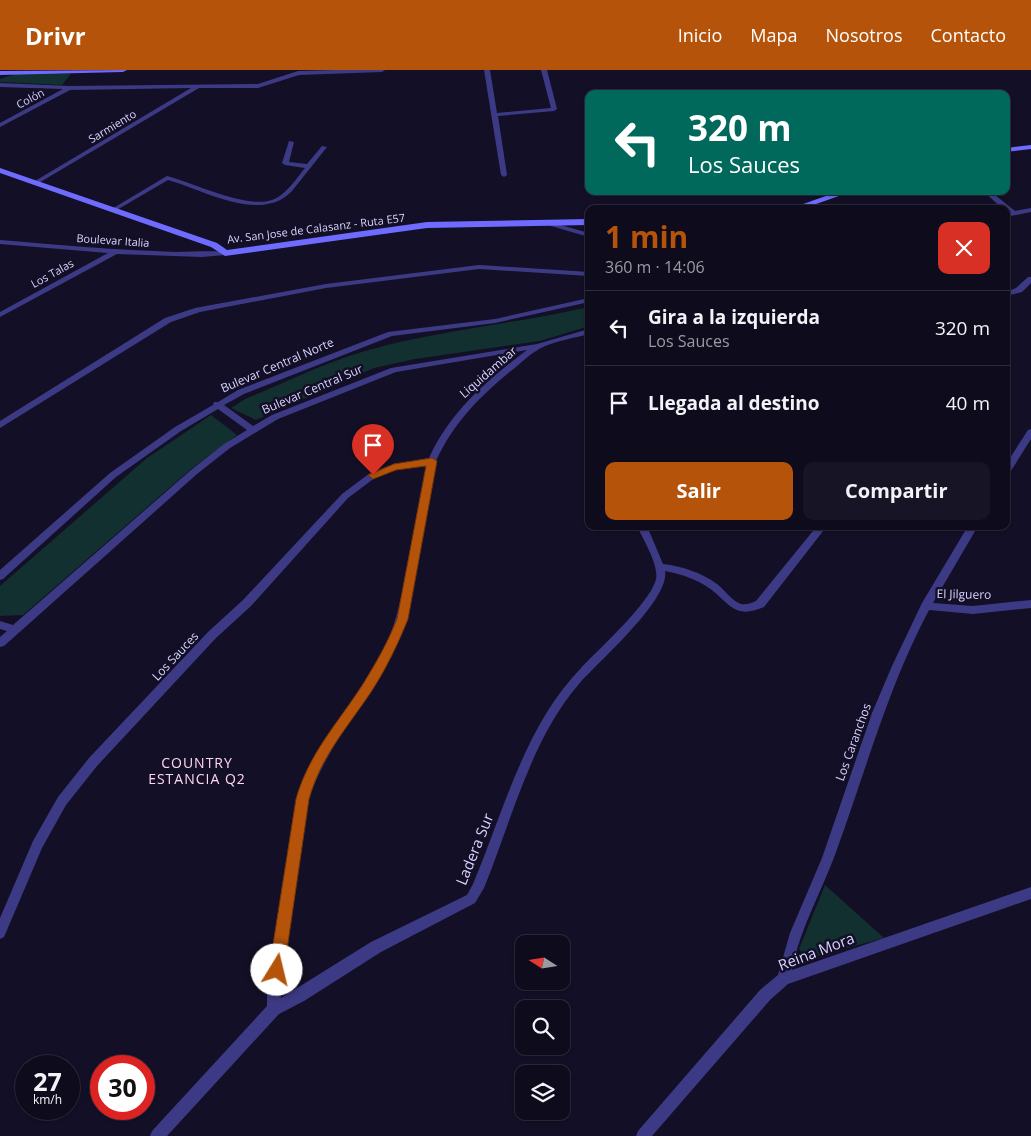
<!DOCTYPE html>
<html lang="es">
<head>
<meta charset="utf-8">
<style>
	:root { --surface:#0e0b1c; --page:#171425; --text:#f1f3f6; --muted:#9b9ba3; --line:#2e2b3b; --accent:#b45309 }
	body { margin:0; font-family:"Open Sans",sans-serif; background:var(--page); color:var(--text); height:100vh; display:flex; flex-direction:column; font-size:19px; white-space:nowrap }
	* { box-sizing:border-box; margin:0 }
	p { font-size:16px; color:var(--muted) }
	.icon { flex:none; width:28px; height:28px; fill:none; stroke:currentColor; stroke-width:2; stroke-linecap:round; stroke-linejoin:round }
	.map { position:relative; flex:1; overflow:hidden }
	.details { position:absolute; left:585px; top:135px; width:425px; height:325px; display:flex; flex-direction:column; background:var(--surface); border-radius:10px; box-shadow:0 1px 4px #0004,0 0 0 1px var(--line) }
	.details>* { flex:none }
	.banner { position:absolute; left:585px; top:20px; width:425px; height:105px; border-radius:10px; box-shadow:0 1px 4px #0004,0 0 0 1px var(--line); background:#00695c; color:#fff; overflow:hidden }
	.needle { width:32px; rotate:282deg }
	.tools { position:absolute; left:515px; top:865px; display:grid; gap:10px }
	.tools a { display:grid; place-items:center; width:55px; height:55px; border-radius:10px; background:var(--surface); box-shadow:0 1px 4px #0004,0 0 0 1px var(--line); font-size:25px }
	.speed { position:absolute; left:15px; top:985px; display:flex; gap:10px; font-size:25px; font-weight:700; text-align:center }
	.speed>* { display:grid; place-content:center; width:65px; height:65px; border-radius:50%; background:var(--surface); box-shadow:0 1px 4px #0004,0 0 0 1px var(--line); line-height:1 }
	.speed small { font-size:12px; font-weight:400 }
	.speed .limit { border:8px solid #d22; background:#fff; color:#111 }
	.pin { position:absolute; display:grid; place-items:center; width:42px; height:42px; color:#fff; margin:-51px -21px; border-radius:50% 50% 50% 0; rotate:-45deg; box-shadow:0 0 5px #0007 }
	.pin .icon { rotate:45deg }
	.me { position:absolute; width:55px; margin:-28px; rotate:9deg; stroke-linejoin:round; filter:drop-shadow(0 0 4px #0008) }
	.turn { display:flex; align-items:center; gap:18px; height:105px; padding:0 20px; font-size:22px }
	.turn .icon { width:65px; height:65px; stroke-width:2.5 }
	.turn b { display:block; font-size:35px; line-height:42px }
	.round { display:grid; place-items:center; flex:none; width:52px; height:52px; border-radius:10px; background:var(--page) }
	.overview { display:flex; align-items:center; justify-content:space-between; height:85px; padding:0 20px }
	h1 { font-size:30px; font-weight:700; line-height:38px; color:var(--accent) }
	.button { display:flex; gap:10px; margin-top:auto; padding:10px 20px }
	.button a { flex:1; height:58px; border-radius:10px; background:var(--accent); color:#fff; font-size:20px; font-weight:700; line-height:58px; text-align:center }
	.button a+a { background:var(--page); color:var(--text) }
	ul { padding:0; list-style:none }
	li { display:flex; align-items:center; gap:15px; height:75px; padding:0 20px; border-top:1px solid var(--line) }
	li div { flex:1 }
	li b { display:block; font-size:19px }
	li em { font-style:normal }
	header { display:flex; align-items:center; gap:30px; box-sizing:border-box; height:70px; padding:0 25px; background:var(--accent); color:#fff }
	header strong { font-size:24px }
	nav { display:flex; gap:28px; margin-inline-start:auto; font-size:18px }
	.map>svg:first-child { display:block }
	.green { fill:#12302f }
	.lines { fill:none; stroke-linecap:round; stroke-linejoin:round }
	.street { fill:#3d3a85; fill-rule:evenodd }
	.secondary { fill:#6f6bff; fill-rule:evenodd }
	.route { fill:#b45309; stroke:#753606 }
	.labels { text-anchor:middle; dominant-baseline:central; stroke-width:5; stroke-linejoin:round; paint-order:stroke }
	.far-street-label { font-size:11px; fill:#d9d4ff; stroke:#130f26 }
	.street-label { font-size:12px; fill:#d9d4ff; stroke:#130f26 }
	.neighbourhood-label { font-size:14px; letter-spacing:1px; fill:#ffd6f0; stroke:#130f26 }
	.near-street-label { font-size:15px; fill:#d9d4ff; stroke:#130f26 }
</style>
</head>
<body>
<header>
<strong>Drivr</strong>
<nav><a>Inicio</a><a>Mapa</a><a>Nosotros</a><a>Contacto</a></nav>
</header>
<div class="map">
<svg width="1031" height="1066" viewBox="0 0 1031 1066">
	<rect width="100%" height="100%" fill="#130f26"/>
	<path class="green" d="M43,2L71,4L62,15L0,12V9L16,4Z
		M589,237L586,257L540,271L415,289L374,298L256,350L231,338L245,329C284,313 324,293 365,281C438,260 515,254 589,237Z
		M211,345L237,365L191,399L23,545L0,546V516L147,388Z
		M825,815L884,868L807,889L799,879Z"/>
	<g class="lines">
		<path class="street" d="M335,0H385L382,2L299,5L258,18H199L37,114L35,113V111L191,18L70,20L0,57V53L63,19L0,17V13L69,16L258,14L298,1Z
			M484,0H490L497,43L551,38L541,0H547L557,39L554,41L498,46L507,105L504,107L501,105Z
			M289,71L294,72L289,92L307,94L322,76L327,77L292,121C261,154 204,120 168,110L115,141L110,140L167,106C194,113 246,139 272,130C286,125 296,109 305,98L285,95L282,93Z
			M983,121H990L1015,141L1031,138V142L1006,147V143H1008L1006,139H1003Z
			M546,151L589,163V167L544,154V152Z
			M0,170C59,175 117,180 176,182C185,182 224,180 229,183L225,185L202,187L117,184L0,247V242L108,183L0,174Z
			M479,195L589,202V206L479,199L326,218L200,242L171,252L0,358V351L165,248L195,238L326,214Z
			M1028,207H1031V213L1022,222L1006,226V222L1016,218Z
			M589,228V232L495,253L392,266L244,324L224,335L253,356L272,345L391,298L537,274L589,259V264C574,268 555,271 541,278C533,282 524,290 517,296C483,323 454,351 436,391C430,425 424,459 418,492C412,523 409,549 395,577C370,630 327,673 309,729L281,919V928L371,872L467,825L473,814C504,741 524,657 581,598C598,580 651,532 656,509C659,495 643,469 637,456H647L663,494C682,496 702,503 717,514C725,520 732,531 741,534C746,535 752,533 756,531L817,456H827L764,537C734,550 730,533 709,518C696,509 681,504 665,501C670,530 598,592 579,614C531,669 511,752 484,818L475,833L381,882L304,931L279,944L167,1066H150L152,1061L267,936V919L297,729C316,671 359,631 385,577C398,549 402,523 408,493C414,460 421,427 427,395L395,400L376,407L348,428L251,536L216,568L97,696L66,735L42,778L4,867L0,869V848L33,771L58,727L89,688L208,562L243,530L342,424L370,403L394,394L429,388C450,342 487,310 527,280L396,302L278,349L230,378L197,404L4,576L0,577V567L7,561L0,559V551L13,555L191,400L224,374L247,360L218,339L181,361L116,407L3,509L0,510V500L110,403L175,357L213,335L214,332H218L238,320L388,262L495,249Z
			M1031,359V369L1009,404L1006,405V394L1028,360Z
			M968,456H978L933,533L973,536L1031,530V538L973,544L929,540C888,617 866,700 836,782C822,821 800,858 792,900L1031,817V829L788,914L770,930L652,1066H636L638,1061L760,920L778,905L790,863L822,788L872,643L892,596L922,533Z"/>
		<path class="secondary" d="M127,0L123,2L0,5V1Z
			M1031,75V79L1006,82V78Z
			M0,98L217,173L227,180L427,152L589,149V155L427,158L225,186L211,177L0,103Z
			M840,121H853L802,139H789Z"/>
	</g>
	<path class="route" d="M432,388L437,391L408,549C398,574 386,599 371,622C347,658 321,686 309,729L284,900L282,905L277,908L271,905L269,900L296,729C309,683 338,653 363,614C376,593 388,572 397,549L426,396L396,400L373,409L368,405L394,394Z"/>
	<g class="labels">
		<g class="far-street-label">
			<text transform="translate(30 28) rotate(-28)">Colón</text>
			<text transform="translate(112 56) rotate(-31)">Sarmiento</text>
			<text transform="translate(316 158) rotate(-7)">Av. San Jose de Calasanz - Ruta E57</text>
			<text transform="translate(113 170) rotate(4)">Boulevar Italia</text>
			<text transform="translate(52 203) rotate(-29)">Los Talas</text>
		</g>
		<g class="street-label">
			<text transform="translate(277 295) rotate(-23)">Bulevar Central Norte</text>
			<text transform="translate(488 302) rotate(-41)">Liquidambar</text>
			<text transform="translate(312 319) rotate(-23)">Bulevar Central Sur</text>
			<text transform="translate(964 524) rotate(1)">El Jilguero</text>
			<text transform="translate(175 586) rotate(-47)">Los Sauces</text>
			<text transform="translate(853 672) rotate(-70)">Los Caranchos</text>
		</g>
		<g class="neighbourhood-label">
			<text x="197" y="692">COUNTRY<tspan x="197" dy="16">ESTANCIA Q2</tspan></text>
		</g>
		<g class="near-street-label">
			<text transform="translate(474 779) rotate(-68)">Ladera Sur</text>
			<text transform="translate(816 881) rotate(-21)">Reina Mora</text>
		</g>
	</g>
</svg>
<div class="tools">
<a><svg class="needle" viewBox="-14 -14 28 28"><path d="M0-13l5 13h-10z" fill="#e53935"/><path d="M0 13l5-13h-10z" fill="#9b9ba3"/></svg></a>
<a><svg class="icon" aria-label="search" viewBox="0 0 24 24"><circle cx="10" cy="10" r="6"/><path d="M15 15l6 6"/></svg></a>
<a><svg class="icon" aria-label="layers" viewBox="0 0 24 24"><path d="M12 4l9 5-9 5-9-5zM3 14l9 5 9-5"/></svg></a>
</div>
<div class="speed"><div>27<small>km/h</small></div><div class="limit">30</div></div>
<div class="pin" style="left:373px;top:405px;background:#d93025"><svg class="icon" aria-label="arrive" viewBox="0 0 24 24"><path d="M6 21V4h12l-3 4 3 4H6"/></svg></div>
<svg class="me" style="left:277px;top:900px" viewBox="-20 -20 40 40"><circle r="19" fill="#fff"/><path d="M0-13L10 11 0 6-10 11z" fill="#b45309"/></svg>
<div class="banner">
<div class="turn"><svg class="icon" aria-label="left" viewBox="0 0 24 24"><path d="M17 20v-9H6M10 6l-5 5 5 5"/></svg><div><b>320 m</b>Los Sauces</div></div>
</div>
<section class="details">
<div class="overview"><div><h1>1 min</h1><p>360 m · 14:06</p></div><a class="round" style="background:#d93025;color:#fff"><svg class="icon" aria-label="close" viewBox="0 0 24 24"><path d="M6 6l12 12M18 6L6 18"/></svg></a></div>
<ul>
<li><svg class="icon" aria-label="left" viewBox="0 0 24 24"><path d="M17 20v-9H6M10 6l-5 5 5 5"/></svg><div><b>Gira a la izquierda</b><p>Los Sauces</p></div><em>320 m</em></li>
<li><svg class="icon" aria-label="arrive" viewBox="0 0 24 24"><path d="M6 21V4h12l-3 4 3 4H6"/></svg><div><b>Llegada al destino</b></div><em>40 m</em></li>
</ul>
<div class="button"><a>Salir</a><a>Compartir</a></div>
</section>
</div>
</body>
</html>
